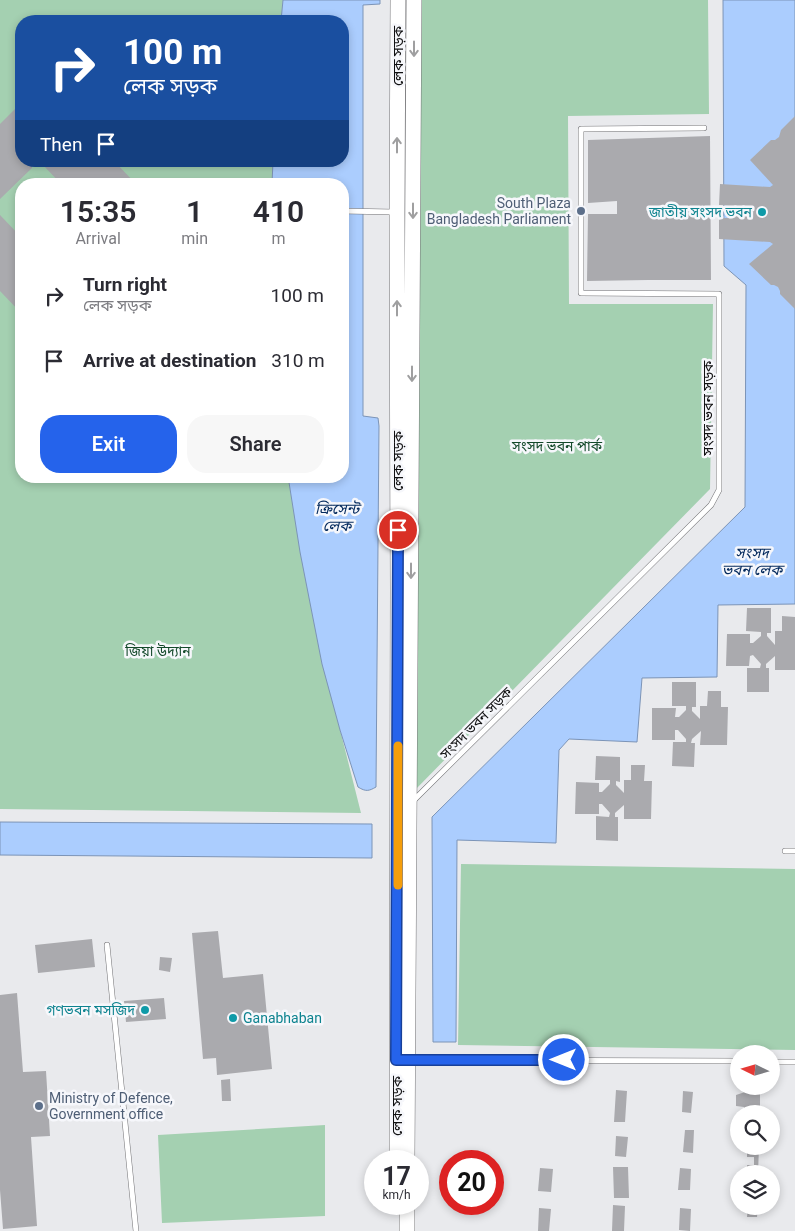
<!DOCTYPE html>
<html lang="en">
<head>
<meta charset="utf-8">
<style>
	:root { --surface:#fff; --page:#f7f7f7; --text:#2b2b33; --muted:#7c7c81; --accent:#2563eb }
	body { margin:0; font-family:Roboto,"Noto Sans Bengali",sans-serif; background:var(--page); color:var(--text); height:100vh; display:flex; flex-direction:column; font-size:19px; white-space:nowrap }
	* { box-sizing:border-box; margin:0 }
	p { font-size:16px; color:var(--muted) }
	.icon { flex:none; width:28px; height:28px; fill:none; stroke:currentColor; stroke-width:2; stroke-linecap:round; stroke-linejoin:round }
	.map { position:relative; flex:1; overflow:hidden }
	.drawer { position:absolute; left:15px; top:178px; width:334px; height:305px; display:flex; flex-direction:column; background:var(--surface); border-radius:20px; box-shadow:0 2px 8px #0003 }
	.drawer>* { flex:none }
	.top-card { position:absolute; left:15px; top:15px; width:334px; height:152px; border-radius:20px; box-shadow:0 2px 8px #0003; background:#1a4fa0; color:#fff; overflow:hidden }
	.needle { width:32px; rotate:275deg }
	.controls { position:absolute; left:730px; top:1045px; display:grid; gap:10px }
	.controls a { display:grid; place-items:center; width:50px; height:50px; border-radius:50%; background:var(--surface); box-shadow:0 2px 8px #0003; font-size:25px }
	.speed { position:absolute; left:364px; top:1150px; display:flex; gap:10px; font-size:25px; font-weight:700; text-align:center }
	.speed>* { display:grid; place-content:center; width:65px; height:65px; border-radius:50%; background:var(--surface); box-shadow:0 2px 8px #0003; line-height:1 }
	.speed small { font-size:12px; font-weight:400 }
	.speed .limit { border:8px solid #d22; background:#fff; color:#111 }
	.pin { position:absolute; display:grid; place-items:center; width:42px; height:42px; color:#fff; margin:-21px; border:2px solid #fff; border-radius:50%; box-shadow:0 1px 5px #0007 }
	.me { position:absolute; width:55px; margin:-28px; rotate:270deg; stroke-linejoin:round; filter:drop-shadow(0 0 4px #0008) }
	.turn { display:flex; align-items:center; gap:18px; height:105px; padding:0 25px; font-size:22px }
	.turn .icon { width:65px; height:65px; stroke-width:2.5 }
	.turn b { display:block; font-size:35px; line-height:42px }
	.then { display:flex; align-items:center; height:48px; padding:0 25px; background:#0003; gap:10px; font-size:19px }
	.eta { display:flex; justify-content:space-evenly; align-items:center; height:85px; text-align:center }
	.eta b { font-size:30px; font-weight:600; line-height:35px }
	.action { display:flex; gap:10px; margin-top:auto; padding:10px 25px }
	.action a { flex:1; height:58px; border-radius:20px; background:var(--accent); color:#fff; font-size:20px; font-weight:600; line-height:58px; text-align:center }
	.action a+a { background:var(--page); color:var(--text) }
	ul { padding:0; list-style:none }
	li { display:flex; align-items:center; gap:15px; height:65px; padding:0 25px }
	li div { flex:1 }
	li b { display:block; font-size:19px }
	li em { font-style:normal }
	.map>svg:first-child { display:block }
	.green { fill:#a4d0b1 }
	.water { fill:#abcdfe; stroke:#7c94b7 }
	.building { fill:#aaaaae }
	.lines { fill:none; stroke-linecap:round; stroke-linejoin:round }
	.service-casing { stroke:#727275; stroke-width:6 }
	.primary-casing { stroke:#727275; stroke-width:16 }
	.service { stroke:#fff; stroke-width:5 }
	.primary { stroke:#fff; stroke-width:15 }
	.oneway { stroke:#9f9fa0 }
	.route-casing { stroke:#184099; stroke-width:12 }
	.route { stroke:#2563eb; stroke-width:9 }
	.slow { stroke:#f59e0b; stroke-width:9 }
	.service-dot { fill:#5c6f8a; stroke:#f6f7fb; stroke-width:2 }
	.culture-dot { fill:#0f9aa8; stroke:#f6f7fb; stroke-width:2 }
	.labels { text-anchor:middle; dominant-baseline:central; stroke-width:5; stroke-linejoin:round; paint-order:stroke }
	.street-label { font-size:14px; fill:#101011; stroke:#f6f7fb }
	.service-label { font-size:14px; fill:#4e5e75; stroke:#f6f7fb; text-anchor:end }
	.culture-label { font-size:14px; fill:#0d838f; stroke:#f6f7fb; text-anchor:end }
	.park-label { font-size:14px; fill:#13492a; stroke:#f6f7fb }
	.water-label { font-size:15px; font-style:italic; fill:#02285c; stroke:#f6f7fb }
</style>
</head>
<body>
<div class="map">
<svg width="795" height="1231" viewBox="0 0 795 1231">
	<rect width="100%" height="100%" fill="#e9eaed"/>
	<path class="green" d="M0,0H283L282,21H21V161H273L272,184H21V476H288L320,650L361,813L0,809Z
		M419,0H708L709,114L568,116L569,304H713L710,489L416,789Z
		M461,864L795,869V1050L458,1045Z
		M325,1125V1216L162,1223L158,1135Z"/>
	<path class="water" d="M283,0H380V4L363,5V416L378,418L379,426L376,787C369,791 366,792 358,787L340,730L322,664L300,552L288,476H342V184H272L273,161H342V21H281Z
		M723,0H795V604L718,605L717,677L642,678L637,742L569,739L559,750L556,843L457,840L456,1042H433L432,817L745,507L746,285L724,266Z
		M0,822L372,824V858L0,855Z"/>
	<path class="building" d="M21,103V161H32V168L0,199V124Z
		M795,116V309L780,294V291L778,287L774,285H771L749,264L773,244L770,242L719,239V218H729V206L719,205L720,184L770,187L773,185L750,160L771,140H775L779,137L781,130Z
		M710,136L711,280H648L587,281L588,214H617V201L588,203V140Z
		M44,161H114L136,184H61L44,166Z
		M0,215L21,237V313L0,291Z
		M747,608H771V633H767V636L775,645V631H782V616L795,617V670H775V656L766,664V668H769V692H747V668H760L761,664L753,655L750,656L749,666H726L727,634H750V643H753L761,636V632L746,631Z
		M672,682H696V707H692V711L700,719V706H707L708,691H721V707H728L727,745H700L701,731L692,739L691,743H695L694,767L672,766L673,742H686V739L678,730H675V740H652V708H676L675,717H679L686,710V706H672Z
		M596,756L620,757V782L616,781V785L624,793V780H631V765H645L644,781H652L651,819H624V805L615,813V817H618V841L596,840V816L609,817L610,813L602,804H599V814H575L576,782L599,783V792H602L610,784V780H595Z
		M218,931L223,978L263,974L272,1069L217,1075L216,1058L203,1059L192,933Z
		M92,939L95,967L38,973L35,945Z
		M160,957L172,958L170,972L159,970Z
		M17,993L23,1072L46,1071L50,1136L31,1137L37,1226L3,1229L0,1190V995Z
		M164,998L166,1019L126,1022L124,1001Z
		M230,1079L231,1101H222L221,1080Z
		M616,1090L627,1091L625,1122H614Z
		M683,1091L693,1092L691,1113L682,1112Z
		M745,1092H760V1114H744V1107L736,1106V1095Z
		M685,1130H694L693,1153L683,1152Z
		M616,1136L628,1137L626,1157L615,1156Z
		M747,1146H759L758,1174H747V1165H754V1157H747Z
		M613,1167H628L629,1198H614Z
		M540,1168L553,1169L551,1192L538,1191Z
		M680,1168L691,1169L690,1190H678Z
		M613,1205L625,1206L624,1231H612Z
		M748,1206H758L757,1217H747Z
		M539,1208L551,1209L549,1231H538Z
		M680,1208L691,1209L690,1231L679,1230Z"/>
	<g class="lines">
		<defs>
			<path id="service" d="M342,211L394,212
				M413,801L711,505L719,490V294L581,293V129L704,128
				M785,851H795
				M107,945L136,1231
				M410,1060L739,1061
				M771,1062H795"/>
			<path id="primary" d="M397,1161L398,590L397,213L398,0
				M407,1161L414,0
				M407,1231V1204"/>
		</defs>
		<use href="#service" class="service-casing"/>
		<use href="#primary" class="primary-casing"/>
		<use href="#service" class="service"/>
		<use href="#primary" class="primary"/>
	</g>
	<defs><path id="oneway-shaft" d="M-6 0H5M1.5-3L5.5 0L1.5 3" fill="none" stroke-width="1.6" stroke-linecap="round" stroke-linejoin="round" transform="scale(1.25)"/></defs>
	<g class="oneway">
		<use href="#oneway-shaft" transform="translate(414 49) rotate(90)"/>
		<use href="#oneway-shaft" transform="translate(397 145) rotate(-90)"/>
		<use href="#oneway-shaft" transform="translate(413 211) rotate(90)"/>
		<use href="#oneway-shaft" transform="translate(397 308) rotate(-90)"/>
		<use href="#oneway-shaft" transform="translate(412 374) rotate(90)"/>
		<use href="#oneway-shaft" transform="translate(411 571) rotate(90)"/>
	</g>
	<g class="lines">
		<defs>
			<path id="route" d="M398,530L396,1060H564"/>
		</defs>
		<use href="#route" class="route-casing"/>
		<use href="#route" class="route"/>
		<path class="slow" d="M398,885V746"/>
	</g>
	<g class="service-dot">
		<circle cx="581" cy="211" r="5"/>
		<circle cx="39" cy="1106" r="5"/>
	</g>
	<g class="culture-dot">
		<circle cx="762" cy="212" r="5"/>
		<circle cx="145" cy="1010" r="5"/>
		<circle cx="233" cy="1018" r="5"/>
	</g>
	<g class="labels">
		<g class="street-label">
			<text transform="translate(398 56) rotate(-90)">লেক সড়ক</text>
			<text transform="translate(708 408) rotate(-90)">সংসদ ভবন সড়ক</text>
			<text transform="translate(398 461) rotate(-90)">লেক সড়ক</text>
			<text transform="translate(476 723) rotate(-45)">সংসদ ভবন সড়ক</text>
			<text transform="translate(397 1106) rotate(-90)">লেক সড়ক</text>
		</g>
		<g class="service-label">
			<text x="571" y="203">South Plaza<tspan x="571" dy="16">Bangladesh Parliament</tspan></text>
			<text x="49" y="1098" text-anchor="start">Ministry of Defence,<tspan x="49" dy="16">Government office</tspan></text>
		</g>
		<g class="culture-label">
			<text x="752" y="212">জাতীয় সংসদ ভবন</text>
			<text x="135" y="1010">গণভবন মসজিদ</text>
			<text x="243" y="1018" text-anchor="start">Ganabhaban</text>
		</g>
		<g class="park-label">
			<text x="557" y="446">সংসদ ভবন পার্ক</text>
			<text x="158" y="651">জিয়া উদ্যান</text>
		</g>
		<g class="water-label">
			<text x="337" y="509">ক্রিসেন্ট<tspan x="337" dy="17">লেক</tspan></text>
			<text x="752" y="553">সংসদ<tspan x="752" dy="17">ভবন লেক</tspan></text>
		</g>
	</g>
</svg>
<div class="controls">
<a><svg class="needle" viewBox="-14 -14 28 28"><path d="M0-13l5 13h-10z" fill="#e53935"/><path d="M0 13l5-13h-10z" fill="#7c7c81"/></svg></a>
<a><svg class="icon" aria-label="search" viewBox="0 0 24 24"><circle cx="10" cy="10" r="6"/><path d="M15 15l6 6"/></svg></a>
<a><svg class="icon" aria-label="layers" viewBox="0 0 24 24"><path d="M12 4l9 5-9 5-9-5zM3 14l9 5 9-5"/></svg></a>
</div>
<div class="speed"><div>17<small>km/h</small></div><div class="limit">20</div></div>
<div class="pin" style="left:398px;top:530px;background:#d93025"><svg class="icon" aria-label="arrive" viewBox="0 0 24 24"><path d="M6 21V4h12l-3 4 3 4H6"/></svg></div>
<svg class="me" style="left:564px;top:1060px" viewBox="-20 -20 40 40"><circle r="17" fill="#2563eb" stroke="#fff" stroke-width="3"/><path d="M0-11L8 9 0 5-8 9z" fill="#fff"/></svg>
<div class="top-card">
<div class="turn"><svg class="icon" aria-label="right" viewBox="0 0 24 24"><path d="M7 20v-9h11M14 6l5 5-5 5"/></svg><div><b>100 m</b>লেক সড়ক</div></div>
<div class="then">Then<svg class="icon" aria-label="arrive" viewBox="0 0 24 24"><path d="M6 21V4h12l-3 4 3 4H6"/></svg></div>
</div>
<section class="drawer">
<div class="eta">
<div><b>15:35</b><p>Arrival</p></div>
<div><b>1</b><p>min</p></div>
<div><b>410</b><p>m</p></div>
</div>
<ul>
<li><svg class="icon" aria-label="right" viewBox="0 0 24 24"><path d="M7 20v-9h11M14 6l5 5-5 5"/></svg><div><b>Turn right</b><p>লেক সড়ক</p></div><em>100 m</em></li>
<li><svg class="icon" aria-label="arrive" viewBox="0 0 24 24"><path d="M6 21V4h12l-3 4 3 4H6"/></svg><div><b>Arrive at destination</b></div><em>310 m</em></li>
</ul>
<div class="action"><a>Exit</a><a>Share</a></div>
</section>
</div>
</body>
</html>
